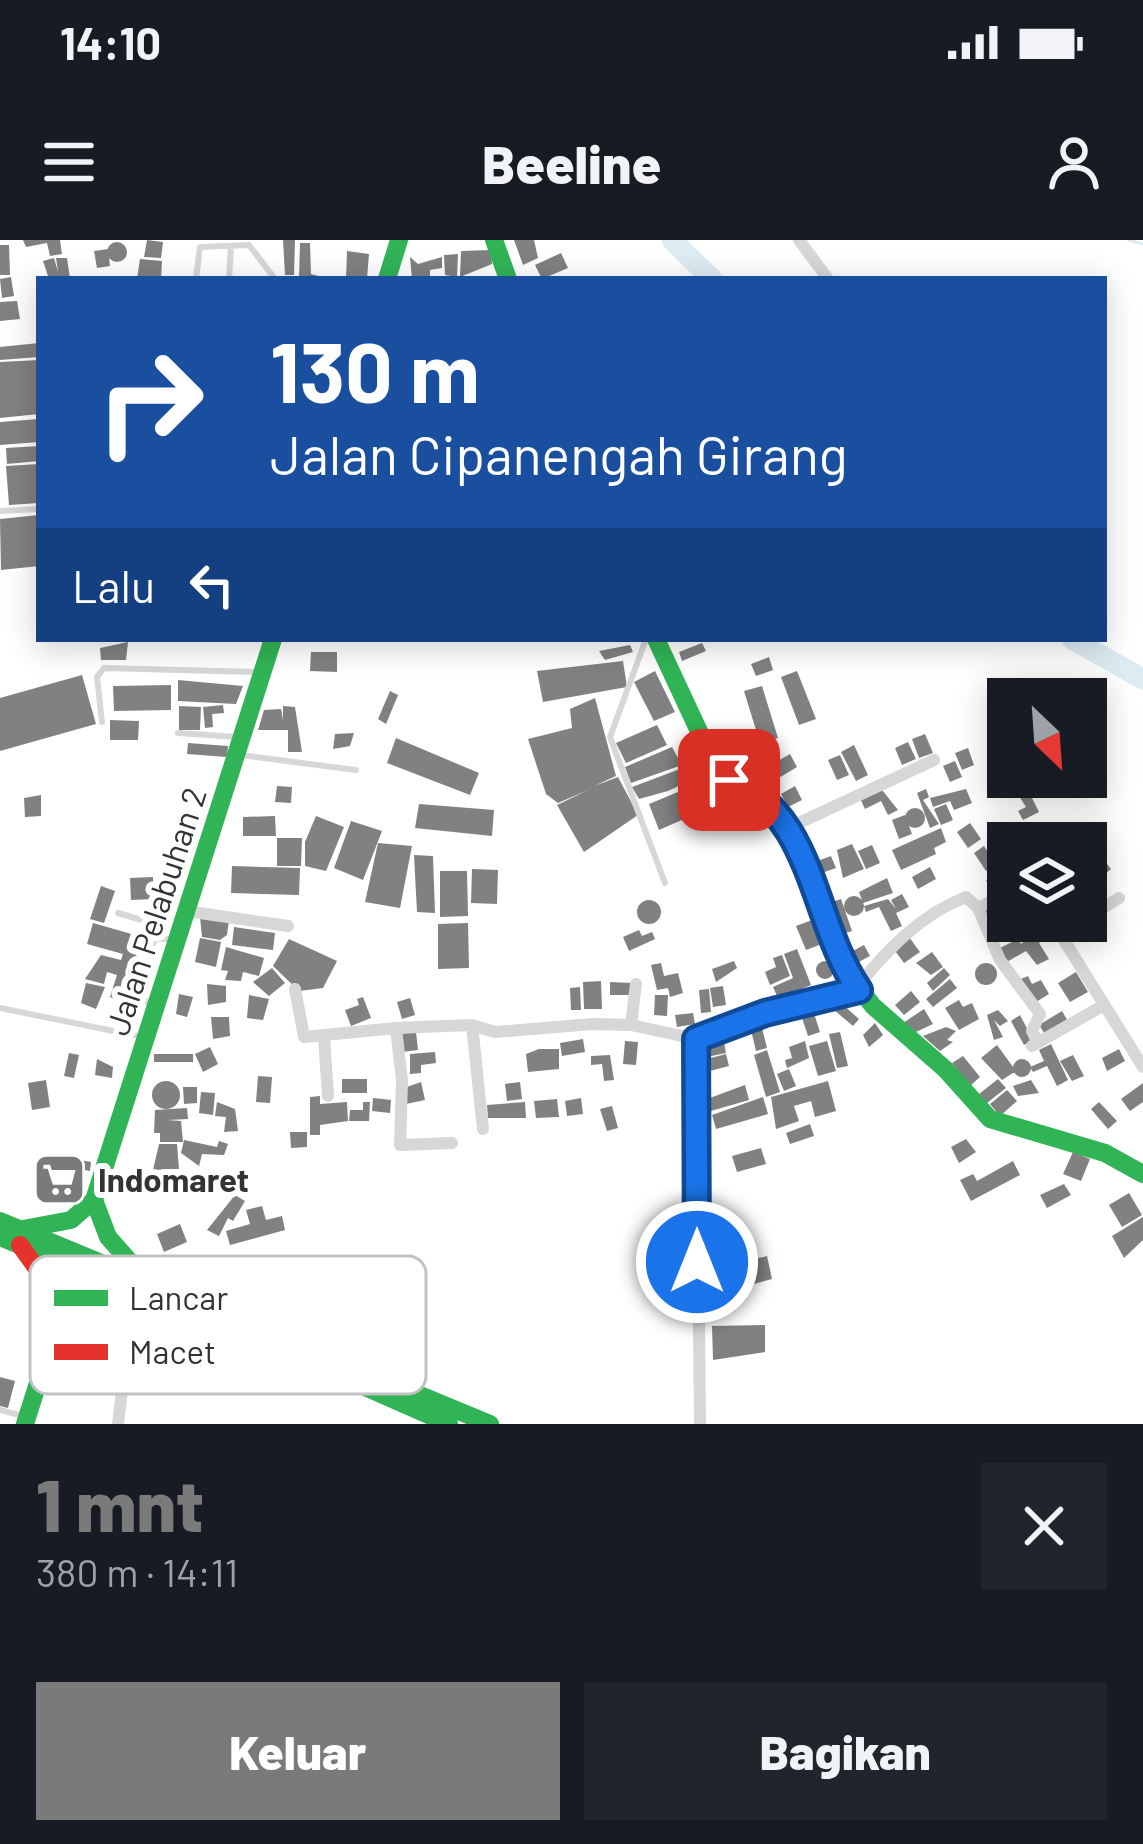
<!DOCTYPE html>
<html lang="id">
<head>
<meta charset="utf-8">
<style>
	:root { --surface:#171b24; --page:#20242c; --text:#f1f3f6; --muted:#9ea1a6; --accent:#7a7a7a }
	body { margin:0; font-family:Barlow,sans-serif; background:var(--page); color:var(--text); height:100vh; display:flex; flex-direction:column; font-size:45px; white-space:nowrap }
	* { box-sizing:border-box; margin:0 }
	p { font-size:39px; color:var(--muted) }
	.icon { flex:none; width:66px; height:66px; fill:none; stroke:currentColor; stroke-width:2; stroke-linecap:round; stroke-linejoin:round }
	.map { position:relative; height:1184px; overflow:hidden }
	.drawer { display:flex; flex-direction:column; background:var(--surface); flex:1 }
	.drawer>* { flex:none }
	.hud { position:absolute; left:36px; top:36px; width:1071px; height:366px; border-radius:0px; box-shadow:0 6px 30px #0003; background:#1a4fa0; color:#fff; overflow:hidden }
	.needle { width:78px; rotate:155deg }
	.tools { position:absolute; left:987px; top:438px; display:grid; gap:24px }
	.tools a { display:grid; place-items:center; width:120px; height:120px; border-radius:0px; background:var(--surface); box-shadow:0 6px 30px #0003; font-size:60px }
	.pin { position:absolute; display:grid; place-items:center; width:102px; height:102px; color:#fff; margin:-51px; border-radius:24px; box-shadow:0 6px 18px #0006 }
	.me { position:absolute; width:132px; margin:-66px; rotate:0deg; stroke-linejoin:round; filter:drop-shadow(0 0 9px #0008) }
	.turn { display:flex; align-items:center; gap:42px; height:252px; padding:0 36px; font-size:54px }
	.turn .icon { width:156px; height:156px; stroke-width:2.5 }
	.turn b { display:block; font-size:84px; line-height:102px }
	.then { display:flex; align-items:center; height:114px; padding:0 36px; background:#0003; gap:24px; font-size:45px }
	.round { display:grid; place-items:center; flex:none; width:126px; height:126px; border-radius:0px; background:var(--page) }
	.overview { display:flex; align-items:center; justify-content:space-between; height:204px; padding:0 36px }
	h1 { font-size:72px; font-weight:800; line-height:90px; color:var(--accent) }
	.primary-button { display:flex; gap:24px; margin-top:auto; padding:24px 36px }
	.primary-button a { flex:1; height:138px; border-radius:0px; background:var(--accent); color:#fff; font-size:48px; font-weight:800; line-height:138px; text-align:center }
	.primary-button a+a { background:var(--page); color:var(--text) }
	.status { display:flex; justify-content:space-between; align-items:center; height:84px; padding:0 60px; background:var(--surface); direction:ltr }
	.status svg { height:33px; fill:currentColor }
	header { display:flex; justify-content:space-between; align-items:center; height:156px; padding:0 36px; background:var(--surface); font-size:54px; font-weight:800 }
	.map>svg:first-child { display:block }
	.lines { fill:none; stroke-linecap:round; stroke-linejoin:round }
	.stream { stroke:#ddebf3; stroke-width:3 }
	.river { stroke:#ddebf3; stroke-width:21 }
	.building { fill:#818181 }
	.lane { stroke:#d7d7d7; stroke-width:6 }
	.street { stroke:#d7d7d7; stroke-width:12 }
	.fast { stroke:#30b455; stroke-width:18 }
	.jam { stroke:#e5322d; stroke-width:18 }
	.route-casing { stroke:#114b97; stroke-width:30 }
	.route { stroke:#1a73e8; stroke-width:21 }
	.labels { text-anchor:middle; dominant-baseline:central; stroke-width:12; stroke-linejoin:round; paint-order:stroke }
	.street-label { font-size:33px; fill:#333; stroke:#fff }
	.poi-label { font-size:33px; font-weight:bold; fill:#333; stroke:#fff; text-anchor:start }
	.key { fill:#fff; stroke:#c2c2c2; stroke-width:3 }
	.key-label { font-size:33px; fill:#333 }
</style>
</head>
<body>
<div class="status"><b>14:10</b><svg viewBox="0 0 49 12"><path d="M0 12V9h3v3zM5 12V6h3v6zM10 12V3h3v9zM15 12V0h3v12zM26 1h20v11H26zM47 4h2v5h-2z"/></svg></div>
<header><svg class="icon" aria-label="menu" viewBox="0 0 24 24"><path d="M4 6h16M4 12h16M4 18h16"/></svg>Beeline<svg class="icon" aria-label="person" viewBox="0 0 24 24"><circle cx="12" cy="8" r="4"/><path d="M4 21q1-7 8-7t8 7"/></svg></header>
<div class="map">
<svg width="1143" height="1184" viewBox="0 0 1143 1184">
	<rect width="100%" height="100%" fill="#fff"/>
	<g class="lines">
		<path class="stream" d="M1129,0L1143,4"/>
		<path class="river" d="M672,0L712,39
			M1072,399L1143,439"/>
	</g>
	<path class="building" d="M23,0H60L62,14L50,16L47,3L26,7Z
		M147,0L163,2L161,18L144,17Z
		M283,0H295L294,35H285Z
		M514,0H534L538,18L523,25Z
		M107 12a10 10 0 1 1 20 0a10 10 0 1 1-20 0Z
		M300,3H310L311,34L330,39H299Z
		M0,5H9L10,35H0Z
		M108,9L110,26L97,28L94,11Z
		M491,10L492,24L460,37L461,11Z
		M347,11L369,14L367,39H346Z
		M561,13L568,28L542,39L535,25Z
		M458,14L457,37L445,35L444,15Z
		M410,17L418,24L442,17V28L430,30V38L412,39Z
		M54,18L58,32L56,18H67L70,39H49L43,21Z
		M140,19L162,21L161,39H137Z
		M11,37L14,56L2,58L0,39Z
		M17,61L20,79L0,81V62Z
		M39,103V117L0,120V107Z
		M39,120V174L0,178V122Z
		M39,179V202L0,205V182Z
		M39,206V221L7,224L6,208Z
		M39,224V263L9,265L6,226Z
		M39,275V326L1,330L0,279Z
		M128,402L126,420H101L100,408Z
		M702,403L706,411L682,421L679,412Z
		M630,405L633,412L605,420L599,411Z
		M311,412H337V432L310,431Z
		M769,417L773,430L756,436L751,424Z
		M623,421L627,447L543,462L537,431Z
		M655,431L675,472L654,481L634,442Z
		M797,431L816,479L799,485L781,437Z
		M82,435L96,484L0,511V458Z
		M178,440L243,446L236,464L178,461Z
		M171,445V470L114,471L113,446Z
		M762,446L778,498L760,503L744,451Z
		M390,451L398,455L386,484L378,479Z
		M595,458L616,536L594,546L618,537L638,575L584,612L557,565L588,550L558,563L546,554L528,499L572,488L570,469Z
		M223,465L224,473L212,474L213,487L205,488L203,467Z
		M179,466L201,467L200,490H179Z
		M283,466L295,467L302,512H288V490H258L264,470L281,469L283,480Z
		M110,480L139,481L138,500H110Z
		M657,485L667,505L626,523L616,503Z
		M354,493L350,506L333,509L335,494Z
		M925,494L933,513L919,518L912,499Z
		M396,498L479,533L470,555L387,523Z
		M908,502L916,519L902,525L895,508Z
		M188,503L228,506L227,517L187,514Z
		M854,505L868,535L856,541L841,512Z
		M672,507L682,525L631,543L625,527Z
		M968,508L974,525L962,530L955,513Z
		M790,514L797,527L777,539L769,526Z
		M840,515L849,535L837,540L828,520Z
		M763,521L775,541L762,548L751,528Z
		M955,521L962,537L950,542L943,526Z
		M680,529L687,542L668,551L639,559L632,547Z
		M277,546L292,547L291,563L275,562Z
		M795,546L802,560L788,567L781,554Z
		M879,546L898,570L888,575L881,561L865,569L859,556Z
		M690,547L700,572L659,590L649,564Z
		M926,549L929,557L923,560L939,584L930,588L917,553Z
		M966,549L972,563L954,570L950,561L933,567L930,558Z
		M1028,550L1039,572L1023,580L1018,571L1026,567L1019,556Z
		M41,555V576L25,577L24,558Z
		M419,564L494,570L492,596L415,588Z
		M946,564L953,580L941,585L934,569Z
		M905 578a10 10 0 1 1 20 0a10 10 0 1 1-20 0Z
		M905,575L912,594L899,599L892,580Z
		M275,576L276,596H243V577Z
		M316,576L344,587L326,631L305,626V602Z
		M351,581L382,591L363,640L334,628Z
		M970,583L981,599L968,608L957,592Z
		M941,588L946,602L934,608L936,614L901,630L892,610Z
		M277,598H302L301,626H277Z
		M1090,600L1102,614L1089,626L1086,603Z
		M378,603L412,606L400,668L365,662Z
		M852,604L864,629L843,638L837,610Z
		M872,605L880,623L866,629L858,611Z
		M984,606L996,624L986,631L974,613Z
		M414,615L433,616L435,673L417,672Z
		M831,616L836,628L816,635L812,623Z
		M1102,618L1111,629L1091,646L1086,631Z
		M232,626L300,628L299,655L231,653Z
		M930,627L936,639L918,649L912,637Z
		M472,629L498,630L497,664L471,663Z
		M440,631H467L468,676L440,677Z
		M1005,631L1008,642L991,650L986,640Z
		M153,637L154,659L131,660L130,638Z
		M887,638L893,653L863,663L859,652Z
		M173,645L175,664L161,665L159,646Z
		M101,646L115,651L104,683L90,679Z
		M902,654L909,667L896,673L902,686L891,691L879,667L866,672L864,666L888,659L896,669L891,660Z
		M844 666a10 10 0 1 1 20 0a10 10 0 1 1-20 0Z
		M841,659L852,691L836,696L826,664Z
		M637 672a12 12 0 1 1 24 0a12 12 0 1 1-24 0Z
		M993,663L1006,688L994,694L981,669Z
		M200,677L229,680L227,695L220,700L202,697Z
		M812,680L822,704L806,710L796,686Z
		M1045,682L1051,696L1039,703L1049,719L1037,725L1026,711L1005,723L998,709L1018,699L1021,704Z
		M93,683L142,697L123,761L110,757L117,735L107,732L104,744L85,739L101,715L121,720L123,714L87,704Z
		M468,683L469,728L438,729V684Z
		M234,687L275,693L273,710L232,705Z
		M639,690L642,696L652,692L655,699L629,711L623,697Z
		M909,697L920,712L904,723L893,708Z
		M200,698L221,702L216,727L195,722Z
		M289,699L337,721L323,748L299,751L273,726Z
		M864,705L870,716L853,725L847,714Z
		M226,707L264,718L259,736L243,732L241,741L225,740L228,731L221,730Z
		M797,709L811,745L778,758L773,747L793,738L784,714Z
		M932,712L943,727L931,735L916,723Z
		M782,715L790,736L770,745L765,732L776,727L773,718Z
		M816 730a9 9 0 1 1 18 0a9 9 0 1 1-18 0Z
		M734,721L737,728L716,742L712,729Z
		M975 734a11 11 0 1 1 22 0a11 11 0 1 1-22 0Z
		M661,723L664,736L678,733L683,753L670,757L668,748L657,750L651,725Z
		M272,728L285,743L269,756L253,742Z
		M944,728L950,735L933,751L927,743Z
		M1076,732L1088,752L1070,762L1058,743Z
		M1028,736L1032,744L1041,740L1049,754L1036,762L1016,741Z
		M950,739L957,748L933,767L926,759Z
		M601,741L602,769H584L583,742Z
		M610,742L633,743V755H610Z
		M86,743L105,747L96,769L81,763Z
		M207,744L226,746V762L208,765Z
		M723,746L726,765L713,767L710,748Z
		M580,747L581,770H571L570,748Z
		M709,749L711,772L701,773L699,750Z
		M911,751L920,762L904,775L895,765Z
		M179,754L193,757L187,777L176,774Z
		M249,755L269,759L263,780L247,778Z
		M655,755H668L667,776L654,775Z
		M363,757L371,778L351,786L345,770L359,765L357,759Z
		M410,758L415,775L402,779L397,762Z
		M959,760L963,767L972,763L979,779L959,790L945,768Z
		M841,763L859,779L853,786L834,770Z
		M812,767L820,792L808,796L800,772Z
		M924,769L933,784L916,792L903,783Z
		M998,770L1008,781L1000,786L994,780L1003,797L994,800L987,775Z
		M1062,771L1069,783L1046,796L1039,785Z
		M693,773L695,784L677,787L675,775Z
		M1020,775L1033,800L1024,805L1011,781Z
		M211,777H229L230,796L213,799Z
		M875,783L883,795L869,807L863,795Z
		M761,784L767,808L756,811L750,786Z
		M946,787L956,791L947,800L953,802L940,811L923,796Z
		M416,792L418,810L402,812L400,794Z
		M840,792L848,826L837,828L829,794Z
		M583,799L585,812L562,816L560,803Z
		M625,801L638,802L636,825L623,824Z
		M805,801L809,818L787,828L785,820L792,818L789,807Z
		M827,801L836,831L818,836L809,806Z
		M724,802L726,813L702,818L700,807Z
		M1051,804L1068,840L1057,846L1047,826L1033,832L1030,827L1044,821L1039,810Z
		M997,805L1016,831L1002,840L981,818Z
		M210,807L218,824L203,832L195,814Z
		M539,809H559V829L528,832L526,814Z
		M1119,809L1125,821L1107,831L1102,818Z
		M767,810L780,852L766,857L754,815Z
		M435,812L436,823L421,825V833L410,834V814Z
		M69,813L79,815L74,838L64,836Z
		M154,814H193V822H154Z
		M726,814L729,826L706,832L703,820Z
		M610,815L614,840L604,841L602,824L591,825V816Z
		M1073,815L1084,836L1072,841L1060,821Z
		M963,816L980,837L970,846L952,823Z
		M1013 828a9 9 0 1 1 18 0a9 9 0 1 1-18 0Z
		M97,819L113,827L112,838L95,835Z
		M789,829L796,846L784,851L777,834Z
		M258,836L272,837L270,863L256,862Z
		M342,839H367V853H342Z
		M998,839L1006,848L987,863L979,854Z
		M46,840L50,867L32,870L28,843Z
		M1031,840L1039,853L1018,856L1013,846Z
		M828,841L836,871L815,877L811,861L794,866L799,881L776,889L771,857Z
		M152 855a14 14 0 1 1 28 0a14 14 0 1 1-28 0Z
		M421,842L425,860L406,864L404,848Z
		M520,842L522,859L507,861L505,844Z
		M1143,843V862L1130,871L1121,859Z
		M745,845L749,860L711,871L707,859Z
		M183,847H197V863L184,864Z
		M1007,850L1017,861L1000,876L990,864Z
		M201,852L215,853L213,875L199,873Z
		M320,856V864L347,862L348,881L320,885V895H310V857Z
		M763,857L768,874L716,889L712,875Z
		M373,858L391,860L390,873L372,871Z
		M581,858L583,874L567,876L565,861Z
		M557,859L559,877L536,878L534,861Z
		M217,862L235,869L238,891L224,892L226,877L215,876Z
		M363,862H370L369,881H349L350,870H363Z
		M525,862L526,878H488L487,865Z
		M1099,862L1117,881L1108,889L1091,869Z
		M612,866L618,888L607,891L600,869Z
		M187,868L188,879L168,880L181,881L183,902H160V893H154L155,870Z
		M810,884L814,896L790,904L786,893Z
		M290,892H307V907L291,908Z
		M966,899L976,912L959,923L951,907Z
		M184,900L217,907L219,901L228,904L224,915L202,914L199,926L181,913Z
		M159,904H177L179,929L153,930Z
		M761,908L766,924L737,932L732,916Z
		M1073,912L1090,919L1081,941L1063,934Z
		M69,918L91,922L90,931L75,928L71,953L44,949L47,925L67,928Z
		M1013,921L1020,935L971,961L960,940L973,934L977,941Z
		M1064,944L1071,955L1047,968L1040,955Z
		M1129,953L1142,975L1122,987L1109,965Z
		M235,955L245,961L233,981L228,978L219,996L207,990Z
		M262,966L266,980L282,976L285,990L230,1005L226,991L250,984L246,970Z
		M1143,977V1000L1124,1018L1112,996Z
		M180,984L187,1002L164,1012L157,994Z
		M767,1016L772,1039L716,1054L709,1031Z
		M765,1085V1112L713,1120L712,1086Z
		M0,1137L15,1141L8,1168L0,1166Z"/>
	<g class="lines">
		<path class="lane" d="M196,39L200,7L249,5L275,39
			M229,39L231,6
			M0,271L39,269
			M646,399L610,497L665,643
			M102,482L97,437L104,428L259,432
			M178,493L238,497
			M240,515L356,530
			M118,673L145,681L155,699
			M153,766L134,754L155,699H171
			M0,768L143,797
			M0,1170L23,1176"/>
		<path class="street" d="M799,0L828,39
			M788,588L934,520
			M978,668L1000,720L1040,774L1032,791L1038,803
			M186,671L288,686
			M1086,679L1119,658
			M1083,681L1062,697L1143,827
			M857,747C887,710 921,674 966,657L978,668L1008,653
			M295,749L304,797L396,788L472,785L495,792L593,784L631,785L696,799
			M472,785L483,889
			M631,785L636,744
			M396,788L402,841L400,905L452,903
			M324,797L328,856
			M1032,806L1104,765
			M51,1101L126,1117L118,1184
			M700,1184L696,799L765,773L859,750"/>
		<path class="fast" d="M494,0L508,39
			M387,39L399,0
			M656,399L717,530L761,554L788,588L840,723L873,766L945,829L990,879L1105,913L1143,934
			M94,960L108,997L146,1040
			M0,981L490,1184
			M23,989L71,980L94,960L273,399
			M0,997L316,1127
			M58,1080L100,1059L137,1054
			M356,1143L449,1184
			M25,1184L58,1080"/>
		<path class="jam" d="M20,1005L43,1037L58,1080"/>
	</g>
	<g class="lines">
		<defs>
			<path id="route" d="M697,1022L696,799L765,773L859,750C812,683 815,572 729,540"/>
		</defs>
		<use href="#route" class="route-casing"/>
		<use href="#route" class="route"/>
	</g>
	<defs>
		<symbol id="supermarket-square" viewBox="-11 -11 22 22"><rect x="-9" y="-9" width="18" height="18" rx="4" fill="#7a7a7a" stroke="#fff"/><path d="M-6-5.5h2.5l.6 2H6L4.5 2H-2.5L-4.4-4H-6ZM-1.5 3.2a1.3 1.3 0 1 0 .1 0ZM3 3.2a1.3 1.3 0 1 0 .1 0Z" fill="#fff"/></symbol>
	</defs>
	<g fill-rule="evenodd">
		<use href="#supermarket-square" x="30" y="910" width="59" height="59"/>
	</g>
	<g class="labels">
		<g class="street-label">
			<text transform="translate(155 671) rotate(-72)">Jalan Pelabuhan 2</text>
		</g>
		<g class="poi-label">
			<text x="98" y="939">Indomaret</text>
		</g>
	</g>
	<rect x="30" y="1016" width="396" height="138" rx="18" class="key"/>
	<rect x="54" y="1050" width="54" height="16" fill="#30b455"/>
	<rect x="54" y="1104" width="54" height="16" fill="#e5322d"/>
	<g class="key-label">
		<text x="129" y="1070">Lancar</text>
		<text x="129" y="1124">Macet</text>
	</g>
</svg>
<div class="tools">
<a><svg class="needle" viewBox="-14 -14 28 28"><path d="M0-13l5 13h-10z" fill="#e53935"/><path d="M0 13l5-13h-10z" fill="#9ea1a6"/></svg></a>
<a><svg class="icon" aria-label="layers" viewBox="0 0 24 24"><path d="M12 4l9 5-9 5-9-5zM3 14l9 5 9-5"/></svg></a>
</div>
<div class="pin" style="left:729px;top:540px;background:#d93025"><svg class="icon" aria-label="arrive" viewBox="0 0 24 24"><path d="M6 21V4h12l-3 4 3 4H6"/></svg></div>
<svg class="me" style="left:697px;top:1022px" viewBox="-20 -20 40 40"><circle r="17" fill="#1a73e8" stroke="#fff" stroke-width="3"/><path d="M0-11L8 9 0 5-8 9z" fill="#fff"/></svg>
<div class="hud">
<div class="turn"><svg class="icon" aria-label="right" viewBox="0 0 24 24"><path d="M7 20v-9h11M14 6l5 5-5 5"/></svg><div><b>130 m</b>Jalan Cipanengah Girang</div></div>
<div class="then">Lalu<svg class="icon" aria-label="left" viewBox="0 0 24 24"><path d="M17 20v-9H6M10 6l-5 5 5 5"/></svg></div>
</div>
</div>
<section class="drawer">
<div class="overview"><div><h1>1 mnt</h1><p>380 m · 14:11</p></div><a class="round"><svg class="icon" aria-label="close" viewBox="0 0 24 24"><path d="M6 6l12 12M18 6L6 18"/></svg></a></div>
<div class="primary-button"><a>Keluar</a><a>Bagikan</a></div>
</section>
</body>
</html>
